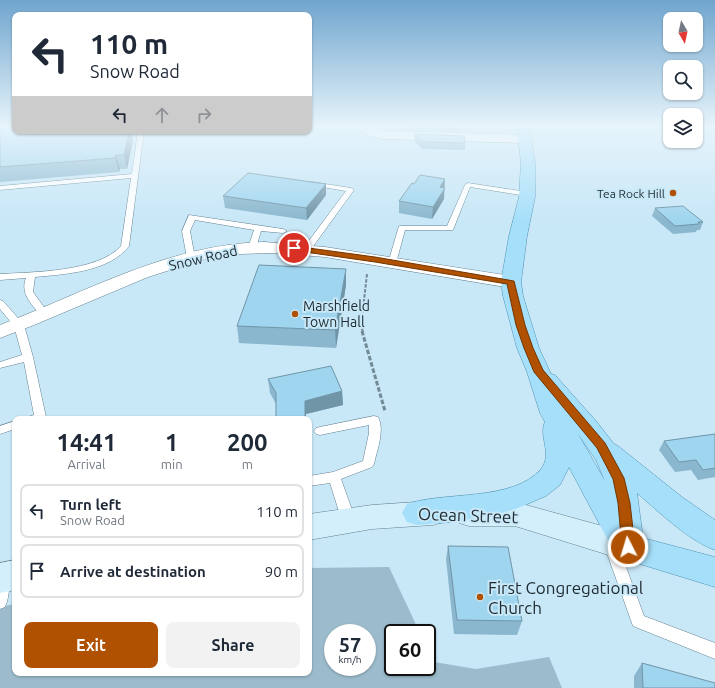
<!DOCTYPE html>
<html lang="en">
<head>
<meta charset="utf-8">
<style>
	:root { --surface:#fff; --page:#f2f2f3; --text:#1f2937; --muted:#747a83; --line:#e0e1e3; --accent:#af5100 }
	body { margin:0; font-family:Ubuntu,sans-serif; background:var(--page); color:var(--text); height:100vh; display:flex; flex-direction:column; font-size:15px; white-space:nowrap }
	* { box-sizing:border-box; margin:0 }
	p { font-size:13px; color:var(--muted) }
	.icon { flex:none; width:22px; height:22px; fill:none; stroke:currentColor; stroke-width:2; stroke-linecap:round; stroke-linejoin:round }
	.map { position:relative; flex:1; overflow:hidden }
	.details { position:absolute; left:12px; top:416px; width:300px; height:260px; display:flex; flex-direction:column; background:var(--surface); border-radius:8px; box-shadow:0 1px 3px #0004 }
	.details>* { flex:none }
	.guide { position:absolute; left:12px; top:12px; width:300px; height:122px; border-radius:8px; box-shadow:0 1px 3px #0004; background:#fff; color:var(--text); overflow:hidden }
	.needle { width:26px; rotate:171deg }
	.fabs { position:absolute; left:663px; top:12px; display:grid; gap:8px }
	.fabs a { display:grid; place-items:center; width:40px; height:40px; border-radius:8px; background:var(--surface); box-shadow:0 1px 3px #0004; font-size:20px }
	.speed { position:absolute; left:324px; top:624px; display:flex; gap:8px; font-size:20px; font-weight:700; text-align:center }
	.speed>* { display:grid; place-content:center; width:52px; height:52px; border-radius:50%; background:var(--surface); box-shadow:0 1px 3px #0004; line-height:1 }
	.speed small { font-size:10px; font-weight:400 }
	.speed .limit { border:2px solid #111; border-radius:6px; background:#fff; color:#111 }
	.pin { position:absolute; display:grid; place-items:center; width:34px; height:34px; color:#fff; margin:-17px; border:2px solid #fff; border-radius:50%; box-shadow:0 1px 4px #0007 }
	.me { position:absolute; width:44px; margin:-22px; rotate:355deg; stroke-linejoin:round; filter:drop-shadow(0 0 3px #0008) }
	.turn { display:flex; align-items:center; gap:14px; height:84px; padding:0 12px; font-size:18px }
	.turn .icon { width:52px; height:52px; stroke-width:2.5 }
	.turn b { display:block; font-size:28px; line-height:34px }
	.lanes { display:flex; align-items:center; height:38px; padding:0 12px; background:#0003; justify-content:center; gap:20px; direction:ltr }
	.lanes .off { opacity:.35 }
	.eta { display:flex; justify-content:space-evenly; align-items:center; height:68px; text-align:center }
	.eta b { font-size:24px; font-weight:600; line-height:28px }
	.cta { display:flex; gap:8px; margin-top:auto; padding:8px 12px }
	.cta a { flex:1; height:46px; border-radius:8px; background:var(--accent); color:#fff; font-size:16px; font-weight:600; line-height:46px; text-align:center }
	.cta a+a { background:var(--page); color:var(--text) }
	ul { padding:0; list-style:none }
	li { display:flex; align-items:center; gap:12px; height:54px; margin:0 8px 6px; padding:0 4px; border:2px solid var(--line); border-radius:8px }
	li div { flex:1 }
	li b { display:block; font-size:15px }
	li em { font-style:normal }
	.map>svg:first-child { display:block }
	.green { fill:#9cbccd; fill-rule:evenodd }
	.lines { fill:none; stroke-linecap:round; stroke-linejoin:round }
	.service-casing { stroke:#64818f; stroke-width:1 }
	.minor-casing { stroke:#64818f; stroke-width:1 }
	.secondary-casing { stroke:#64818f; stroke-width:1 }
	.primary-casing { stroke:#5092b1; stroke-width:1 }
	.path-far1 { stroke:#748a95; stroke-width:2; stroke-dasharray:3.5 1.5; stroke-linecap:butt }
	.path { stroke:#748a95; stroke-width:3; stroke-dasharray:4.5 2; stroke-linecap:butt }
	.service { fill:#fff; fill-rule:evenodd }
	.minor { fill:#fff; fill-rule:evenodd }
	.secondary { fill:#d3effc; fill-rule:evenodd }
	.primary { fill:#a6dffa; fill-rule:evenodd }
	.wall { fill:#8ab7ce }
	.shaded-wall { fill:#7095a7 }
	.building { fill:#a0d5ef; stroke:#7095a7 }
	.route { fill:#af5100; stroke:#723500 }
	.poi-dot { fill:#af5100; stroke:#c8e7f7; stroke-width:1.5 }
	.labels { text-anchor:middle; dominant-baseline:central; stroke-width:4; stroke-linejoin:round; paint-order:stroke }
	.far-poi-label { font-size:12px; fill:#1e2a30; stroke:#c8e7f7; text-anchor:end }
	.street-label { font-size:14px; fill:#1e2a30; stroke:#c8e7f7 }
	.poi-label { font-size:14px; fill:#1e2a30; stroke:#c8e7f7; text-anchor:start }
	.near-street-label { font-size:17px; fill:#1e2a30; stroke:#c8e7f7 }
	.near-poi-label { font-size:17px; fill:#1e2a30; stroke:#c8e7f7; text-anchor:start }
</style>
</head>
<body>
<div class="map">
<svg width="715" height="688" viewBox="0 0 715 688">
	<rect width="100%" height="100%" fill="#c8e7f7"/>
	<path class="green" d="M389,567L420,633H393V667H427V647L434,662L476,669L549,657L562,688H0V607L15,604V673H309V568ZM333,633H367V667H333Z"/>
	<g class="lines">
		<defs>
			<path id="service" d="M138,131H144L129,246C109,272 66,274 35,277L33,292L49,314L47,316H41C31,303 20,294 26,278L0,280V274C34,272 98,272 121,246L131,178L0,190V186L132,174Z
				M312,182L351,188L354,190L309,252H306L302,250L346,191L310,185L309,184Z
				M468,183L527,192L531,194L527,196L470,187L453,230H405L396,263L395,265H389L388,263L399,226H447L465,185Z
				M189,215L283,229L287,231L283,233L261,231L256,248L252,250L248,248L254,230L195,220L190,231L195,258L191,260L187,258L182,231Z
				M0,300L3,301L24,325L33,357L46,417L45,419H28L30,416L34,415L24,362L0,368V362L22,355L14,326L0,309Z
				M374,416L378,417C385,430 377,450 374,464L372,467L341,479L356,521L354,525L349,527L344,525L342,521L330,483L309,486V476L333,472L363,461L369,433V425L320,435L316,434L314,431L316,428L320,427Z
				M15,421V429L0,434V426Z
				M611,539L616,541L618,545L644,616L715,643V659L633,626L604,545L606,541Z
				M2,572L7,574C11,583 9,598 5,607L0,609V573Z"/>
			<path id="minor" d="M355,125H369L383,131L525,135L529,136L531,139L529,142L525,143L383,139L370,136Z
				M264,242L325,247L511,276L518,278L520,282L518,286L511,288L325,257L276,253L240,254L202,260L148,277L34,325L0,338V325C86,292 170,244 264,242Z"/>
			<path id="secondary" d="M433,501L443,504L448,513L443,522L433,525L372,529L309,540V514L372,505Z
				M469,502H515L628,533L639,537L643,547L639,557L628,561L515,526H469L459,523L454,514L459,505Z
				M15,560V590L0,593V563Z"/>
			<path id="primary" d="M517,125H529L535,163V197L527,236L521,282L523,296L539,348L551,374L555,375L596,421L614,444L618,446L682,497L715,520V550C689,541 658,511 637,493L643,538L715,557V587L617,557L569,467L560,485L546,496L518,508L496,515L452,522L417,525L407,522L402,513L407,504C444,491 513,502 541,469C553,454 538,435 545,422L540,413L527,372L517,348L503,296L501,282L509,236L519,197L521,163ZM578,434L596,460L605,481Z"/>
		</defs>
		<use href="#service" class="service-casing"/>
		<use href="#minor" class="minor-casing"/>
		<use href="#secondary" class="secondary-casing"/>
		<use href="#primary" class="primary-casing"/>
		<path class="path-far1" d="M363,332L361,326L367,274"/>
		<path class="path" d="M362,331L385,411"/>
		<use href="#service" class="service"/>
		<use href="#minor" class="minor"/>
		<use href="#secondary" class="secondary"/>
		<use href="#primary" class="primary"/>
	</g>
	<path class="wall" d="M0,125L44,133L79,131H130L133,141L127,169H120L119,172L0,182Z
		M401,125H462L461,132L403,130L401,127Z
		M415,134L465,143V150L422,149L414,141Z
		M326,184V195L307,220L225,208L223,196Z
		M444,188V199L432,219L399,213V201Z
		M655,208L703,222L700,230H697L696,232L673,234L652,216Z
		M346,285L336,348L239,343L237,326Z
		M268,379L342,391L343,405L306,414V419H276V404L270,393Z
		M715,434V477L698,480L691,470L675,472L659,450L664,441Z
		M448,546L522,621L517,635L454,634L446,559Z
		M642,663L715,688H634V676Z"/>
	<path class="shaded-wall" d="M34,131H43L44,133L32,134Z
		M129,131H130L133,141L127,169L124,155Z
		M116,155L120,169L119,172L115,158Z
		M445,179L444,199L432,219L433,207L440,187Z
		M326,184V195L307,220L306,208Z
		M346,269V285L336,348L335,330Z
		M342,391L343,405L306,414V419H305V401Z"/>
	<path class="building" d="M0,125H15V131H34L32,134L79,131H129L124,155H116L115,158L0,167Z
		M415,134L464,136L465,143L423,142Z
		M248,173L326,184L306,208L223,196Z
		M420,175L445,179L440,187L445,188L433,207L399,201L412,183L414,184Z
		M683,206L703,222H698L699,224L675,226L655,208Z
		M259,265L346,269L335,330L237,326Z
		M331,366L342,391L305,401V419H276V393L268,379Z
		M715,434V468L703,470L696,460L679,462L664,441Z
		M448,546L508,547L522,621L457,620Z
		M642,663L715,683V688H643Z"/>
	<linearGradient id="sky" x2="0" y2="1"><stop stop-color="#70a5ce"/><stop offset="0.57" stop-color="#e6f4fb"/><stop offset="1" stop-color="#e6f4fb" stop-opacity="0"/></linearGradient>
	<rect width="715" height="221" fill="url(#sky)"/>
	<path class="route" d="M294,246L375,257L514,281L525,325L533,348L543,370L605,443L624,478L630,503L635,547L633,551L628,552L624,551L622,547L618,503L613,479L597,448L534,372L524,348L516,325L507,284L375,262L291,250V247Z"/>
	<g class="poi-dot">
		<circle cx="673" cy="193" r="4"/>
		<circle cx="295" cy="314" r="4"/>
		<circle cx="480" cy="597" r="4"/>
	</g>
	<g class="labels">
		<g class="far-poi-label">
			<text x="665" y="193">Tea Rock Hill</text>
		</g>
		<g class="street-label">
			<text transform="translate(203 258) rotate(-13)">Snow Road</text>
		</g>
		<g class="poi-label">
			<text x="303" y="306">Marshfield<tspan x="303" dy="16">Town Hall</tspan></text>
		</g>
		<g class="near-street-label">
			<text transform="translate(468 515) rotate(2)">Ocean Street</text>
		</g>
		<g class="near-poi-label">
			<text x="488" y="587">First Congregational<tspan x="488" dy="20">Church</tspan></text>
		</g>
	</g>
</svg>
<div class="fabs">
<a><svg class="needle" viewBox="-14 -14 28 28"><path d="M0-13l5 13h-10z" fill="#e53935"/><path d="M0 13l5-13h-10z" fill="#747a83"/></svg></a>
<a><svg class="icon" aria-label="search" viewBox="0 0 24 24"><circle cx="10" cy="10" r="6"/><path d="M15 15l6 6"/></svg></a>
<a><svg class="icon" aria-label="layers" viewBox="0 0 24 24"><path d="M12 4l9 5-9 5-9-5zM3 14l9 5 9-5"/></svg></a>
</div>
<div class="speed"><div>57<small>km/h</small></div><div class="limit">60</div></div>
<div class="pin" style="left:294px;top:248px;background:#d93025"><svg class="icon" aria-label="arrive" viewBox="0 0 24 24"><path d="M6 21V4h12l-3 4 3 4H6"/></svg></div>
<svg class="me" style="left:628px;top:547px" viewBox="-20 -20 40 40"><circle r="17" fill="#af5100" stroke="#fff" stroke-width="3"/><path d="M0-11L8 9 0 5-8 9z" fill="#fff"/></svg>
<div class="guide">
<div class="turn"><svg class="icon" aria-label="left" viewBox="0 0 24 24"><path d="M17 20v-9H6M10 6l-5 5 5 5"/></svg><div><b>110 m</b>Snow Road</div></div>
<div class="lanes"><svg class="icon" aria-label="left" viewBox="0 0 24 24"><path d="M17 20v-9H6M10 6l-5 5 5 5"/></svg><svg class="icon off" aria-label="ahead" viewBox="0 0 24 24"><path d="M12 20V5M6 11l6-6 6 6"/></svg><svg class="icon off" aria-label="right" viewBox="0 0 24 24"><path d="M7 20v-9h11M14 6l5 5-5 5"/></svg></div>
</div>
<section class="details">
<div class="eta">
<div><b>14:41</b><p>Arrival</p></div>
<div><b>1</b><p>min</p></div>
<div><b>200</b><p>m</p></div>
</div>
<ul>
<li><svg class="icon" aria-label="left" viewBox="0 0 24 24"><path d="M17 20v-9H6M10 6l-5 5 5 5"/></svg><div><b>Turn left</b><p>Snow Road</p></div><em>110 m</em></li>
<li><svg class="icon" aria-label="arrive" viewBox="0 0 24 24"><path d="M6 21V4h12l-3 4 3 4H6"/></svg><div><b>Arrive at destination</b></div><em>90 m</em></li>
</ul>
<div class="cta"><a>Exit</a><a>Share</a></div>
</section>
</div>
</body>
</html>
